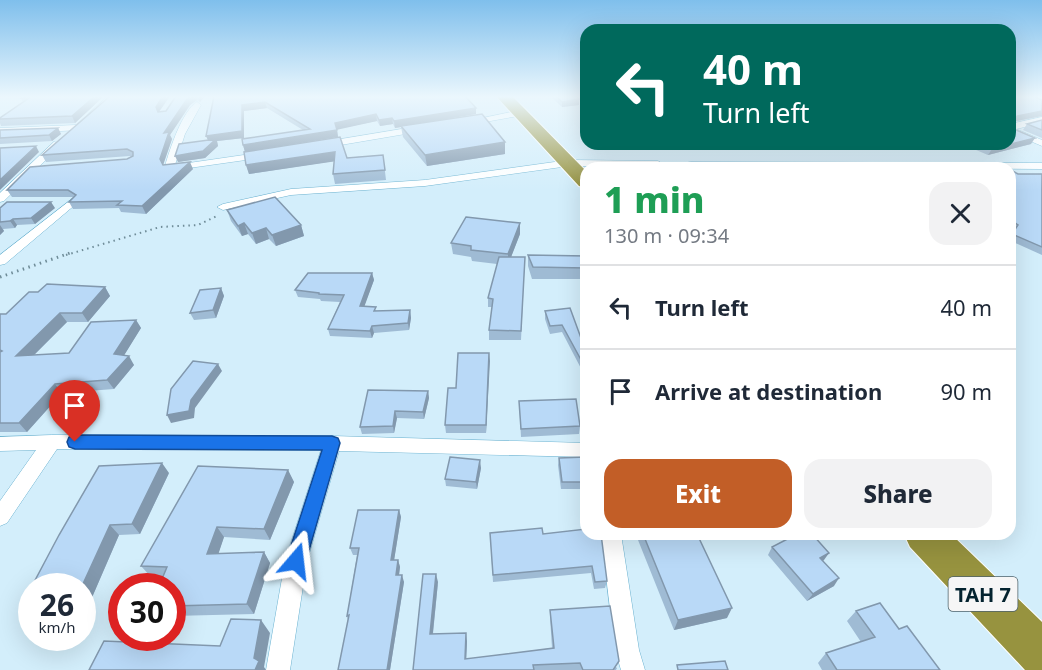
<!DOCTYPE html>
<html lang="en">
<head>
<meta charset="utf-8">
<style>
	:root { --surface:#fff; --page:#f2f2f3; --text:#1f2937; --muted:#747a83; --line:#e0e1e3; --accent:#c25e27 }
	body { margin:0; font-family:"Noto Sans",sans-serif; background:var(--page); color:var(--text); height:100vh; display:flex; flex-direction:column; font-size:22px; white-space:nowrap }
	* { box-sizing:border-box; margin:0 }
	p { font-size:20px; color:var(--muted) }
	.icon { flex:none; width:33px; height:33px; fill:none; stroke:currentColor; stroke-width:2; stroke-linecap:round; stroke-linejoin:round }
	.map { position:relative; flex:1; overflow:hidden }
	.side { position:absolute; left:580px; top:162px; width:436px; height:378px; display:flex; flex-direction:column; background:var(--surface); border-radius:18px; box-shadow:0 6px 24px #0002 }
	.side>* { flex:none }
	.hud { position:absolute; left:580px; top:24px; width:436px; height:126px; border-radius:18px; box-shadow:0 6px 24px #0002; background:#00695c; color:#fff; overflow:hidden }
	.speed { position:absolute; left:18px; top:573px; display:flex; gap:12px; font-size:30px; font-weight:700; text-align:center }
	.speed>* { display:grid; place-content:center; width:78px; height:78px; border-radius:50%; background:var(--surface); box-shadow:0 6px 24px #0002; line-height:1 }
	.speed small { font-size:15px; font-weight:400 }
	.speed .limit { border:9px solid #d22; background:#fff; color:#111 }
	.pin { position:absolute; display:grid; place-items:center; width:51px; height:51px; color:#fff; margin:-62px -26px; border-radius:50% 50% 50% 0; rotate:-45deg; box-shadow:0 0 6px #0007 }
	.pin .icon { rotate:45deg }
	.me { position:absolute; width:66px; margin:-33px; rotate:17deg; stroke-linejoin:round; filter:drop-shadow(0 0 4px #0008) }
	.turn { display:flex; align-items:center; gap:21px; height:126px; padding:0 24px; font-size:27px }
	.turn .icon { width:78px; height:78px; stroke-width:2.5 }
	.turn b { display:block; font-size:42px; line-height:51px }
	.round { display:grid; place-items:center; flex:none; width:63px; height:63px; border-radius:18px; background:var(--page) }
	.headline { display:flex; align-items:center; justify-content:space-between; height:102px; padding:0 24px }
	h1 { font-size:36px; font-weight:800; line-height:45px; color:#1e9e55 }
	.action { display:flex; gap:12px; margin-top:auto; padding:12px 24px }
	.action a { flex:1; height:69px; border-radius:18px; background:var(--accent); color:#fff; font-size:24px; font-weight:800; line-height:69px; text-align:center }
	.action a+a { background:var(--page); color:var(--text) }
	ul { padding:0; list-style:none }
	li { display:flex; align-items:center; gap:18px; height:84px; padding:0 24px; border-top:2px solid var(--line) }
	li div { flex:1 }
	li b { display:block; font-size:22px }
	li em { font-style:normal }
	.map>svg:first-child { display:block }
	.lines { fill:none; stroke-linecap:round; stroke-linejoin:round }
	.street-casing { stroke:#6bb2d0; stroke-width:1 }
	.highway-casing { stroke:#fff; stroke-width:2 }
	.path-far1 { stroke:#6f8c98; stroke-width:2; stroke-dasharray:1.5 4; stroke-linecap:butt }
	.path { stroke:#6f8c98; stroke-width:3; stroke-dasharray:1.5 4.5; stroke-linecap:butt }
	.street { fill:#fff; fill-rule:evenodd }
	.highway { fill:#97933f; fill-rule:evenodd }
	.wall { fill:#9fbbd4 }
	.shaded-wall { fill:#8298ad }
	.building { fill:#b9d9f7; stroke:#8298ad; stroke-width:1.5 }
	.route { fill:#1a73e8; stroke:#114b97; stroke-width:1.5 }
	.labels { text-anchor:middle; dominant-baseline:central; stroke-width:4.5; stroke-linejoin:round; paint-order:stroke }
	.shield { fill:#f6f6f6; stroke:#4d626b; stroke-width:1.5 }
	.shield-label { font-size:20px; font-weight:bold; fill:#04232f }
</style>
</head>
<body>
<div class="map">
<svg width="1042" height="670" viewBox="0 0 1042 670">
	<rect width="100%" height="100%" fill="#d3eefb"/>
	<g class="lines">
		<defs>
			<path id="street" d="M108,96H117L81,130L0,134V128L76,125Z
				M197,102L201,105L185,134L175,165L264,152L267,153V157L168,171L165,166C170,149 182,111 197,102Z
				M521,110L524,111V115L468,125L464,122Z
				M1042,117V123L1016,129L1042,140V146L1011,133V124Z
				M420,126L425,129L423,131L323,148L318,145L323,142Z
				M54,142L62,144L4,201L0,202V193Z
				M569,160L658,161L663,164L658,167L569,166L425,186L291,195L223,210L217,207L223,204L291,189L425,180Z
				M691,162L1042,163V169L687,167V163Z
				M72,199L76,200V204L5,264L0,265V255Z
				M52,435L332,436L586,443V457L339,451L307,561L290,670H266L285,561L321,450L57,449L7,523L0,526V501L36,450L0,451V437Z
				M601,534H621L639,650L645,670H621L615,650Z"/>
			<path id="highway" d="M496,96H512L586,171V188L579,186Z
				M904,534H951L1042,622V670H1025L910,547Z"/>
		</defs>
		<use href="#street" class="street-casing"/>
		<use href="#highway" class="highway-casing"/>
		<path class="path-far1" d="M66,255L160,227L198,225L219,215"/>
		<path class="path" d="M0,277L70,253"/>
		<use href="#street" class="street"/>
		<use href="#highway" class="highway"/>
	</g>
	<path class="wall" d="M104,96L75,123L1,126L0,123V118L23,102L21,98Z
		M170,96L159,112L166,111L176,96H205L200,102L197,100L190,105L170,135L172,139L163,165L193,169L146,214L121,212L119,208L73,209L69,202L73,198L72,197H12L7,190L127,159L132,157L130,156L46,162L42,155Z
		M214,96L476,108V114L450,118L505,142V154L427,166L403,137L401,127L395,128L393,124L380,126L377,121L337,129L338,137L245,152L243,145L303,130L267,108L244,111V138L217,141L218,146L205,158L178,162L208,140L206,136Z
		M550,96H576L579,99V105L562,107Z
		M1011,97L1042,116L1013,122L1014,129L1031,144L988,155L962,144H1011Z
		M1042,120V138L1023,130L1027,124Z
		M58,128L61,134L52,141L0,144V130Z
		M383,155L386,180L335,184L333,174L334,161L249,174L246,165Z
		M1011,170L1018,174H1042V255L1011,241V235L1014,231L1011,229Z
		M0,208H55L35,224L17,225L15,228L3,229L4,231L0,235Z
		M227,210L301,225L304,236L276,246L269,239L256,244L248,234L242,236L231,221Z
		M520,223V234L511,257H525L521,340H489V330L492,307H488V298L497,264L472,261L471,257L453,254L451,243Z
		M528,255L586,256V279H532L528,266Z
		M372,273L374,280L364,306L377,311L410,310L411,318L409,330L374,333L372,338L330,336L328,329L340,302L321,301L320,299L298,297L295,290Z
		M105,287L110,296L88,322H67L34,355L69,353L136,320L141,328L124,355L134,365L114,389L62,393L27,432H0V314H6L38,292Z
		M221,288L224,296L216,318L194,320L190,313Z
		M545,311L581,338H586V378L562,332L550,334L545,319Z
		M489,353L486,433H446L445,425L456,388Z
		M428,391L429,398L424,419L397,418L394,433L362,434L360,427Z
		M519,401L580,426L579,434L521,437Z
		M586,457V489H561L558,465L559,458Z
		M481,468L477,489L446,486L445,479Z
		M288,470L294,482L270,540L224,537L218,554L264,552L270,563L254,614L172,616V586L163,577H151L141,566Z
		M169,473L140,534L119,535L90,602L82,603V586H32Z
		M399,510L401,517L394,560H398L400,567L399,575L404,582L390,670H338L348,620L347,616L357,555H353L350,548Z
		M586,529L607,581L605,588L594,589L591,573L493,582L490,533L543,534Z
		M639,534H697L727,618L674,630L638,540Z
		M772,547L824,560L823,561L834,586L807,601L768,555Z
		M438,582L433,634L467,641L466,659L552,648L550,617V610L617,668L616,670H413Z
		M856,611L899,629L940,670H822L818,663L826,653L861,642L847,621Z"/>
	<path class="shaded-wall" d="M95,96H104L75,123L72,116Z
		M163,96H170L158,113L156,107Z
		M191,96H196L197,100L190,105L170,135L172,139L163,165L160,159L164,133L187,99Z
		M198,96H205L200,102Z
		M579,99V105L562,107V102Z
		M265,102L267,108L244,111V138L217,141L218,146L205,158L178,162L175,156L209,142L206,136L242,105Z
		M476,108V114L395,128L394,121Z
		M1042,111V116L1011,122L1013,117Z
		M376,114L377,121L336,130L335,123Z
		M392,118L393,124L380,126L379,120Z
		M58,128L61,134L52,141L49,135Z
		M337,130L338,137L245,152L243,145Z
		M1035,138L1031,144L988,155L992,149Z
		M505,142V154L427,166L425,155Z
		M36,146L39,152L0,190V180Z
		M335,152L337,161L249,174L246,165Z
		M190,162L193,169L146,214L142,206Z
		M51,202L55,208L35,224L31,218Z
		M13,219L17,225L15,228L10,221Z
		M244,223L248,234L242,236L238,226Z
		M520,223V234L508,265V254Z
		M0,225L4,231L0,235Z
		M301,225L304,236L276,246L272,235Z
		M266,228L269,239L256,244L252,233Z
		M372,273L374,280L362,313L360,306Z
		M105,287L110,296L88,322L82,313Z
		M221,288L224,296L216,318L213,310Z
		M410,310L411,318L409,330L408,323Z
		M60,313L67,322L24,365L16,356Z
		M136,320L141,328L120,362L114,354Z
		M372,326L374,333L372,338L370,331Z
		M489,353L490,361L486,433V425Z
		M129,356L134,365L114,389L107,380Z
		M218,364L222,371L195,408L194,418L171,423L167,415Z
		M55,384L62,393L27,432L19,423Z
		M428,391L429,398L424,419L423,412Z
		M395,411L397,418L394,433L393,426Z
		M480,460L481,468L477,489L476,482Z
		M162,463L169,473L140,534L132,524Z
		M288,470L294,482L270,540L264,529Z
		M399,510L401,517L393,567L391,560Z
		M110,525L119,535L90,602L82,596V586Z
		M217,527L224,537L215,564L207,554Z
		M264,552L270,563L254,614L247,604Z
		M829,553L824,560L815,565L820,558Z
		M398,560L400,567L398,582L396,575Z
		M436,574L438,582L432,641L430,634Z
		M402,575L404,582L390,670H387Z
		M839,578L834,586L807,601L813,594Z
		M732,608L727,618L674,630L678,620Z
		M261,620L270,633L264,667L266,670H255L254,658Z
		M466,633L467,641L466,666L465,659Z"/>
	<path class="building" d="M23,96H95L72,116L0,119V118L29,98H21Z
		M110,96H163L156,107L158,112L166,111L176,96H191L187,99L164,133L169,132L160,159L163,165L190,162L142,206L117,205L122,201L69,202L76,195L68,190H7L30,167L127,159L133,156V152L127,149L42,155Z
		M214,96H465L476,108L394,121L392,118L379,120L376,114L335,123L337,130L243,145L242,139L310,129L265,102L242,105V131L206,136Z
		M556,96H576L579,99L562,102Z
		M1014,96H1033L1042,100V111L1013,117L1014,129L1035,138L1011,144V97Z
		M482,114L505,142L425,155L401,126Z
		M1042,120V130L1027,124Z
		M58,128L49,135L0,138V130Z
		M340,137L347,158L383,155L385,170L333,174L335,152L246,165L244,152Z
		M216,139L203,151L175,156L179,144Z
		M980,144H1010L992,149Z
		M36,146L0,180V148Z
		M639,163H708L712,168H641Z
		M1011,170L1018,174H1042V247L1012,234L1018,225L1011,220Z
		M275,197L301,225L272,235L266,228L252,233L244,223L238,226L227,210Z
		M7,202H51L31,218L13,219L10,221L0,222V208Z
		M466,217L520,223L508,254L471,250V246L451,243Z
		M528,255L586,256V268L533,267Z
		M499,257H525L521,331L489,330L493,299L488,298Z
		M308,273H372L360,306L376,307L374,311L410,310L408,323L372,326L370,331L328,329L344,295L319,294V293L295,290Z
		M47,284L105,287L82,313H60L16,356L69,353L91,322L136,320L114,354L129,356L107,380L55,384L19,423H0V352L2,351L0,350V314H6L29,292H38Z
		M221,288L213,310L190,313L200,290Z
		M570,308L581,338H586V369L562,325L550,326L545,311Z
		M458,353H489L486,425H445L448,388H456Z
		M193,361L218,364L191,400L189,411L167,415L171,389Z
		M368,390L428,391L423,412L395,411L393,426L360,427Z
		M576,399L580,426L521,429L519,401Z
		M450,457L480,460L476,482L445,479Z
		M586,457V482H562L559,458Z
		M162,463L132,524L110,525L82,586H32L59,535L99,466Z
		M198,466L288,470L264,529L217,527L207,554L264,552L247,604L172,606V586H159L167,567L141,566Z
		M358,510H399L391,560H398L396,575H402L387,670H338L349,615L347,616L359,548H350Z
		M542,528L543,534L586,529V534H601L607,581L595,582L592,566L493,575L490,533Z
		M643,534H697L732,608L678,620Z
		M797,534H812L829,553L820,558L839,578L813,594L772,547Z
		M423,574H436L430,634L466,633L465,659L554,648L550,610L610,606L619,661L613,670H583L580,663L533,665L534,670H413Z
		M32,588V597L26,598Z
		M880,603L899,629L907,626L940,670H837L826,653L875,637L856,611Z
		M231,619L261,620L254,658L259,661L255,670H89L104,641L220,646Z
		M725,661L728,670H678L677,665Z"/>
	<linearGradient id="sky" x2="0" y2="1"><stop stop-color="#7fbfec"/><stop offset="0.51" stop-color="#ebf7fd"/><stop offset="1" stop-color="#ebf7fd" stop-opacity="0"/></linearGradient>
	<rect width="1042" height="190" fill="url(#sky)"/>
	<path class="route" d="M75,435L332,436L338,438L340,443L306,561L303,568L296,571L289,568L286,561L322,450L75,449L69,447L67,442L69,437Z"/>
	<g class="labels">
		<rect class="shield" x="948.5" y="577" width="69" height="34" rx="4.5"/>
		<g class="shield-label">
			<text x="983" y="594">TAH 7</text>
		</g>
	</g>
</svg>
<div class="speed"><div>26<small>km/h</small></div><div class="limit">30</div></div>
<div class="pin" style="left:75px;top:442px;background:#d93025"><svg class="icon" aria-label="arrive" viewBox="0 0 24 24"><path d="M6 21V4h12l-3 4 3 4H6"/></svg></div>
<svg class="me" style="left:296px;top:561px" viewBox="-20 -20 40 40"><path d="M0-17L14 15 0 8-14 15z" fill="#1a73e8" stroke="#fff" stroke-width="4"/></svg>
<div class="hud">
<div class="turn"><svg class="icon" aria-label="left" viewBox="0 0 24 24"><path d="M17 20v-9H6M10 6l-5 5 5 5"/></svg><div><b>40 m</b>Turn left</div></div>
</div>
<section class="side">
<div class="headline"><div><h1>1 min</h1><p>130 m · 09:34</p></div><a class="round"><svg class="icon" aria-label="close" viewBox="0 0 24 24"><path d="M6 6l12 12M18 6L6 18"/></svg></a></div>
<ul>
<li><svg class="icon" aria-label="left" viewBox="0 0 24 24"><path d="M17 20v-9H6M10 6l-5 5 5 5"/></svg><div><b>Turn left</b></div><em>40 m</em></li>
<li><svg class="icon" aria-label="arrive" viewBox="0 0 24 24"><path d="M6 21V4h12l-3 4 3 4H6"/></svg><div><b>Arrive at destination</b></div><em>90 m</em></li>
</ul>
<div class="action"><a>Exit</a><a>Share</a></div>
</section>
</div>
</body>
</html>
